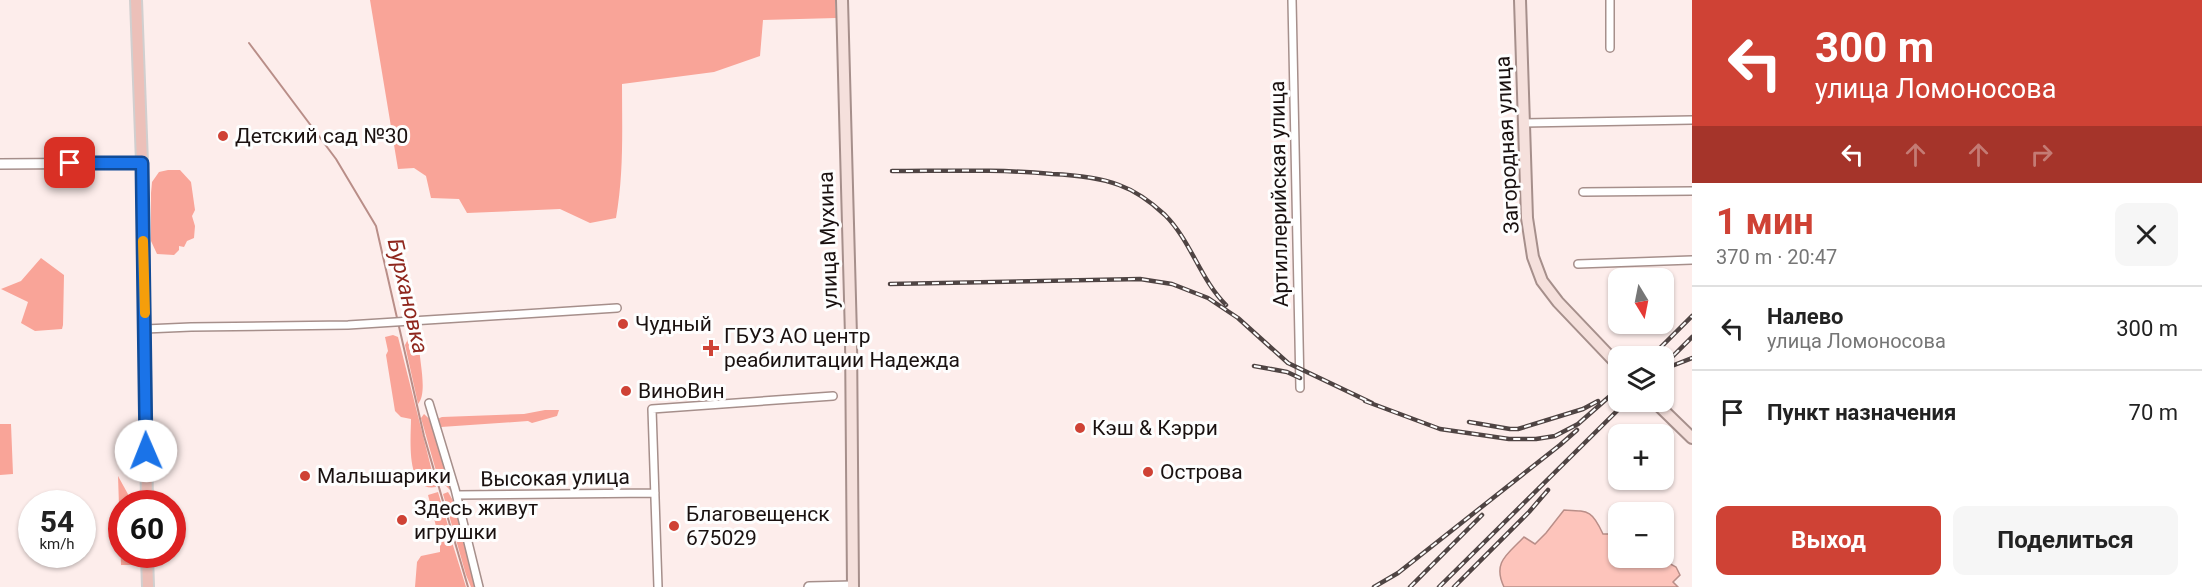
<!DOCTYPE html>
<html lang="ru">
<head>
<meta charset="utf-8">
<style>
	:root { --surface:#fff; --page:#f6f6f6; --text:#222; --muted:#767676; --line:#e0e0e0; --accent:#cf4235 }
	body { margin:0; font-family:Roboto,sans-serif; background:var(--page); color:var(--text); height:100vh; display:flex; flex-direction:column; font-size:22px; white-space:nowrap }
	* { box-sizing:border-box; margin:0 }
	p { font-size:20px; color:var(--muted) }
	.icon { flex:none; width:33px; height:33px; fill:none; stroke:currentColor; stroke-width:2; stroke-linecap:round; stroke-linejoin:round }
	.map { position:relative; flex:1; overflow:hidden }
	.details { display:flex; flex-direction:column; background:var(--surface); width:510px }
	.details>* { flex:none }
	.hud { background:#cf4235; color:#fff; overflow:hidden }
	.needle { width:39px; rotate:170deg }
	.buttons { position:absolute; left:1608px; top:268px; display:grid; gap:12px }
	.buttons a { display:grid; place-items:center; width:66px; height:66px; border-radius:12px; background:var(--surface); box-shadow:0 2px 4px #0004; font-size:30px }
	.speed { position:absolute; left:18px; top:490px; display:flex; gap:12px; font-size:30px; font-weight:700; text-align:center }
	.speed>* { display:grid; place-content:center; width:78px; height:78px; border-radius:50%; background:var(--surface); box-shadow:0 2px 4px #0004; line-height:1 }
	.speed small { font-size:15px; font-weight:400 }
	.speed .limit { border:9px solid #d22; background:#fff; color:#111 }
	.pin { position:absolute; display:grid; place-items:center; width:51px; height:51px; color:#fff; margin:-26px; border-radius:12px; box-shadow:0 3px 9px #0006 }
	.me { position:absolute; width:66px; margin:-33px; rotate:359deg; stroke-linejoin:round; filter:drop-shadow(0 0 4px #0008) }
	.turn { display:flex; align-items:center; gap:21px; height:126px; padding:0 24px; font-size:27px }
	.turn .icon { width:78px; height:78px; stroke-width:2.5 }
	.turn b { display:block; font-size:42px; line-height:51px }
	.lanes { display:flex; align-items:center; height:57px; padding:0 24px; background:#0003; justify-content:center; gap:30px; direction:ltr }
	.lanes .off { opacity:.35 }
	.round { display:grid; place-items:center; flex:none; width:63px; height:63px; border-radius:12px; background:var(--page) }
	.overview { display:flex; align-items:center; justify-content:space-between; height:102px; padding:0 24px }
	h1 { font-size:36px; font-weight:700; line-height:45px; color:var(--accent) }
	.primary-button { display:flex; gap:12px; margin-top:auto; padding:12px 24px }
	.primary-button a { flex:1; height:69px; border-radius:12px; background:var(--accent); color:#fff; font-size:24px; font-weight:700; line-height:69px; text-align:center }
	.primary-button a+a { background:var(--page); color:var(--text) }
	ul { padding:0; list-style:none }
	li { display:flex; align-items:center; gap:18px; height:84px; padding:0 24px; border-top:2px solid var(--line) }
	li div { flex:1 }
	li b { display:block; font-size:22px }
	li em { font-style:normal }
	main { display:flex; flex:1; min-height:0 }
	.map>svg:first-child { display:block }
	.green { fill:#f9a498 }
	.water { fill:#fdc4bb; stroke:#b98e88; stroke-width:1.5 }
	.lines { fill:none; stroke-linecap:round; stroke-linejoin:round }
	.stream { stroke:#b98e88; stroke-width:2 }
	.minor-casing { stroke:#a68f8b; stroke-width:10 }
	.tertiary-casing { stroke:#a68f8b; stroke-width:12 }
	.secondary-casing { stroke:#a68f8b; stroke-width:14 }
	.primary-casing { stroke:#d1cfcf; stroke-width:14 }
	.minor { stroke:#fff; stroke-width:7 }
	.tertiary { stroke:#fff; stroke-width:9 }
	.secondary { stroke:#f5e0dc; stroke-width:10 }
	.primary { stroke:#ecc0b9; stroke-width:10 }
	.rail-casing { stroke:#4f4443; stroke-width:4.5 }
	.rail { stroke:#fefefe; stroke-width:2; stroke-dasharray:7; stroke-linecap:butt }
	.route-casing { stroke:#114b97; stroke-width:15 }
	.route { stroke:#1a73e8; stroke-width:10 }
	.slow { stroke:#f59e0b; stroke-width:10 }
	.poi-dot { fill:#cf4235; stroke:#fefefe; stroke-width:2 }
	.labels { text-anchor:middle; dominant-baseline:central; stroke-width:6; stroke-linejoin:round; paint-order:stroke }
	.poi-label { font-size:21px; fill:#1a1110; stroke:#fefefe; text-anchor:start }
	.street-label { font-size:21px; fill:#1a1110; stroke:#fefefe }
	.water-label { font-size:22px; font-style:italic; fill:#8f261d; stroke:#fefefe }
</style>
</head>
<body>
<main>
<div class="map">
<svg width="1692" height="587" viewBox="0 0 1692 587">
	<rect width="100%" height="100%" fill="#fdedeb"/>
	<path class="green" d="M370,0H835L836,18L763,20L760,56L714,72L622,84C622,129 624,173 616,218L590,223L560,209L467,213L459,199L431,198L426,176L414,168L398,169Z
		M168,170H180L191,182L195,210L192,216L195,226L194,238L187,241L184,247L179,246V250L174,255L157,254L151,241V193L152,182L159,172Z
		M41,258L64,275L63,325L62,329L35,331L21,323L28,302L1,289L21,281Z
		M393,335L398,337L436,487C405,493 411,438 411,419L401,417L395,411L386,355L388,351L385,337Z
		M408,339L417,340L419,344C419,360 428,393 418,404L405,345Z
		M545,410H559L557,416L532,423L528,421L441,427L437,419L442,417L524,414Z
		M424,414L436,425L453,493L438,478L421,418Z
		M0,424H11L13,474L0,475Z
		M118,476L129,496L136,504H122V555H132V565H121Z
		M438,492L452,539L439,538L428,495Z
		M448,492L458,509L477,587H471L466,575L443,494Z
		M440,540L452,542L466,587H415L417,562L421,556L440,552Z"/>
	<path class="water" d="M1564,510C1589,511 1592,510 1603,534H1612L1618,538V558H1664V549L1670,554L1665,561L1676,567L1680,575L1673,582L1678,587H1504C1492,562 1508,554 1524,537L1535,544L1546,533Z"/>
	<g class="lines">
		<path class="stream" d="M249,43L336,159L376,226L424,436L468,587"/>
		<defs>
			<path id="minor" d="M1292,0L1300,388
				M1610,48V0
				M1523,123L1692,120
				M1583,192L1692,191
				M1578,264L1692,260
				M145,329L191,327L348,325L617,308
				M429,403L455,489L479,587
				M457,495L655,493
				M658,587L652,409L833,396"/>
			<path id="tertiary" d="M0,164L142,163
				M809,587L853,586"/>
			<path id="secondary" d="M842,0L851,336L853,587
				M1520,0L1527,218L1533,257L1542,281L1558,302L1618,365
				M1655,402L1692,438"/>
			<path id="primary" d="M136,0L142,163L147,504
				M147,555L148,587"/>
		</defs>
		<use href="#minor" class="minor-casing"/>
		<use href="#tertiary" class="tertiary-casing"/>
		<use href="#secondary" class="secondary-casing"/>
		<use href="#primary" class="primary-casing"/>
		<use href="#minor" class="minor"/>
		<use href="#tertiary" class="tertiary"/>
		<use href="#secondary" class="secondary"/>
		<use href="#primary" class="primary"/>
		<defs>
			<path id="rail" d="M892,171C945,171 999,169 1052,174C1074,175 1098,177 1119,185C1136,191 1151,202 1165,215C1191,241 1200,279 1226,305
				M890,284L1140,279L1172,284L1208,298L1238,318L1288,363L1372,403
				M1651,357L1692,316
				M1664,365L1692,337
				M1254,366L1287,372L1300,378
				M1664,369L1692,358
				M1365,401L1440,429L1509,439H1536L1555,436L1578,424L1618,389
				M1469,422L1510,429H1518L1583,409L1598,401
				M1374,587L1398,573L1560,445L1577,430
				M1410,587L1482,515
				M1439,587L1626,402
				M1454,587L1529,512L1548,490"/>
		</defs>
		<use href="#rail" class="rail-casing"/>
		<use href="#rail" class="rail"/>
	</g>
	<g class="lines">
		<defs>
			<path id="route" d="M70,163H142L146,451"/>
		</defs>
		<use href="#route" class="route-casing"/>
		<use href="#route" class="route"/>
		<path class="slow" d="M143,241L145,313"/>
	</g>
	<g class="poi-dot">
		<circle cx="223" cy="136" r="6"/>
		<circle cx="623" cy="324" r="6"/>
		<path d="M708 339h6v6h6v6h-6v6h-6v-6h-6v-6h6z"/>
		<circle cx="626" cy="391" r="6"/>
		<circle cx="1080" cy="428" r="6"/>
		<circle cx="1148" cy="472" r="6"/>
		<circle cx="305" cy="476" r="6"/>
		<circle cx="402" cy="520" r="6"/>
		<circle cx="674" cy="526" r="6"/>
	</g>
	<g class="labels">
		<g class="poi-label">
			<text x="235" y="136">Детский сад №30</text>
			<text x="635" y="324">Чудный</text>
			<text x="724" y="336">ГБУЗ АО центр<tspan x="724" dy="24">реабилитации Надежда</tspan></text>
			<text x="638" y="391">ВиноВин</text>
			<text x="1092" y="428">Кэш &amp; Кэрри</text>
			<text x="1160" y="472">Острова</text>
			<text x="317" y="476">Малышарики</text>
			<text x="414" y="508">Здесь живут<tspan x="414" dy="24">игрушки</tspan></text>
			<text x="686" y="514">Благовещенск<tspan x="686" dy="24">675029</tspan></text>
		</g>
		<g class="street-label">
			<text transform="translate(1507 145) rotate(-93)">Загородная улица</text>
			<text transform="translate(1279 194) rotate(-91)">Артиллерийская улица</text>
			<text transform="translate(828 240) rotate(-92)">улица Мухина</text>
			<text transform="translate(555 478) rotate(-1)">Высокая улица</text>
		</g>
		<g class="water-label">
			<text transform="translate(408 296) rotate(77)">Бурхановка</text>
		</g>
	</g>
</svg>
<div class="buttons">
<a><svg class="needle" viewBox="-14 -14 28 28"><path d="M0-13l5 13h-10z" fill="#e53935"/><path d="M0 13l5-13h-10z" fill="#767676"/></svg></a>
<a><svg class="icon" aria-label="layers" viewBox="0 0 24 24"><path d="M12 4l9 5-9 5-9-5zM3 14l9 5 9-5"/></svg></a>
<a>+</a>
<a>−</a>
</div>
<div class="speed"><div>54<small>km/h</small></div><div class="limit">60</div></div>
<div class="pin" style="left:70px;top:163px;background:#d93025"><svg class="icon" aria-label="arrive" viewBox="0 0 24 24"><path d="M6 21V4h12l-3 4 3 4H6"/></svg></div>
<svg class="me" style="left:146px;top:451px" viewBox="-20 -20 40 40"><circle r="19" fill="#fff"/><path d="M0-13L10 11 0 6-10 11z" fill="#1a73e8"/></svg>
</div>
<section class="details">
<div class="hud">
<div class="turn"><svg class="icon" aria-label="left" viewBox="0 0 24 24"><path d="M17 20v-9H6M10 6l-5 5 5 5"/></svg><div><b>300 m</b>улица Ломоносова</div></div>
<div class="lanes"><svg class="icon" aria-label="left" viewBox="0 0 24 24"><path d="M17 20v-9H6M10 6l-5 5 5 5"/></svg><svg class="icon off" aria-label="ahead" viewBox="0 0 24 24"><path d="M12 20V5M6 11l6-6 6 6"/></svg><svg class="icon off" aria-label="ahead" viewBox="0 0 24 24"><path d="M12 20V5M6 11l6-6 6 6"/></svg><svg class="icon off" aria-label="right" viewBox="0 0 24 24"><path d="M7 20v-9h11M14 6l5 5-5 5"/></svg></div>
</div>
<div class="overview"><div><h1>1 мин</h1><p>370 m · 20:47</p></div><a class="round"><svg class="icon" aria-label="close" viewBox="0 0 24 24"><path d="M6 6l12 12M18 6L6 18"/></svg></a></div>
<ul>
<li><svg class="icon" aria-label="left" viewBox="0 0 24 24"><path d="M17 20v-9H6M10 6l-5 5 5 5"/></svg><div><b>Налево</b><p>улица Ломоносова</p></div><em>300 m</em></li>
<li><svg class="icon" aria-label="arrive" viewBox="0 0 24 24"><path d="M6 21V4h12l-3 4 3 4H6"/></svg><div><b>Пункт назначения</b></div><em>70 m</em></li>
</ul>
<div class="primary-button"><a>Выход</a><a>Поделиться</a></div>
</section>
</main>
</body>
</html>
